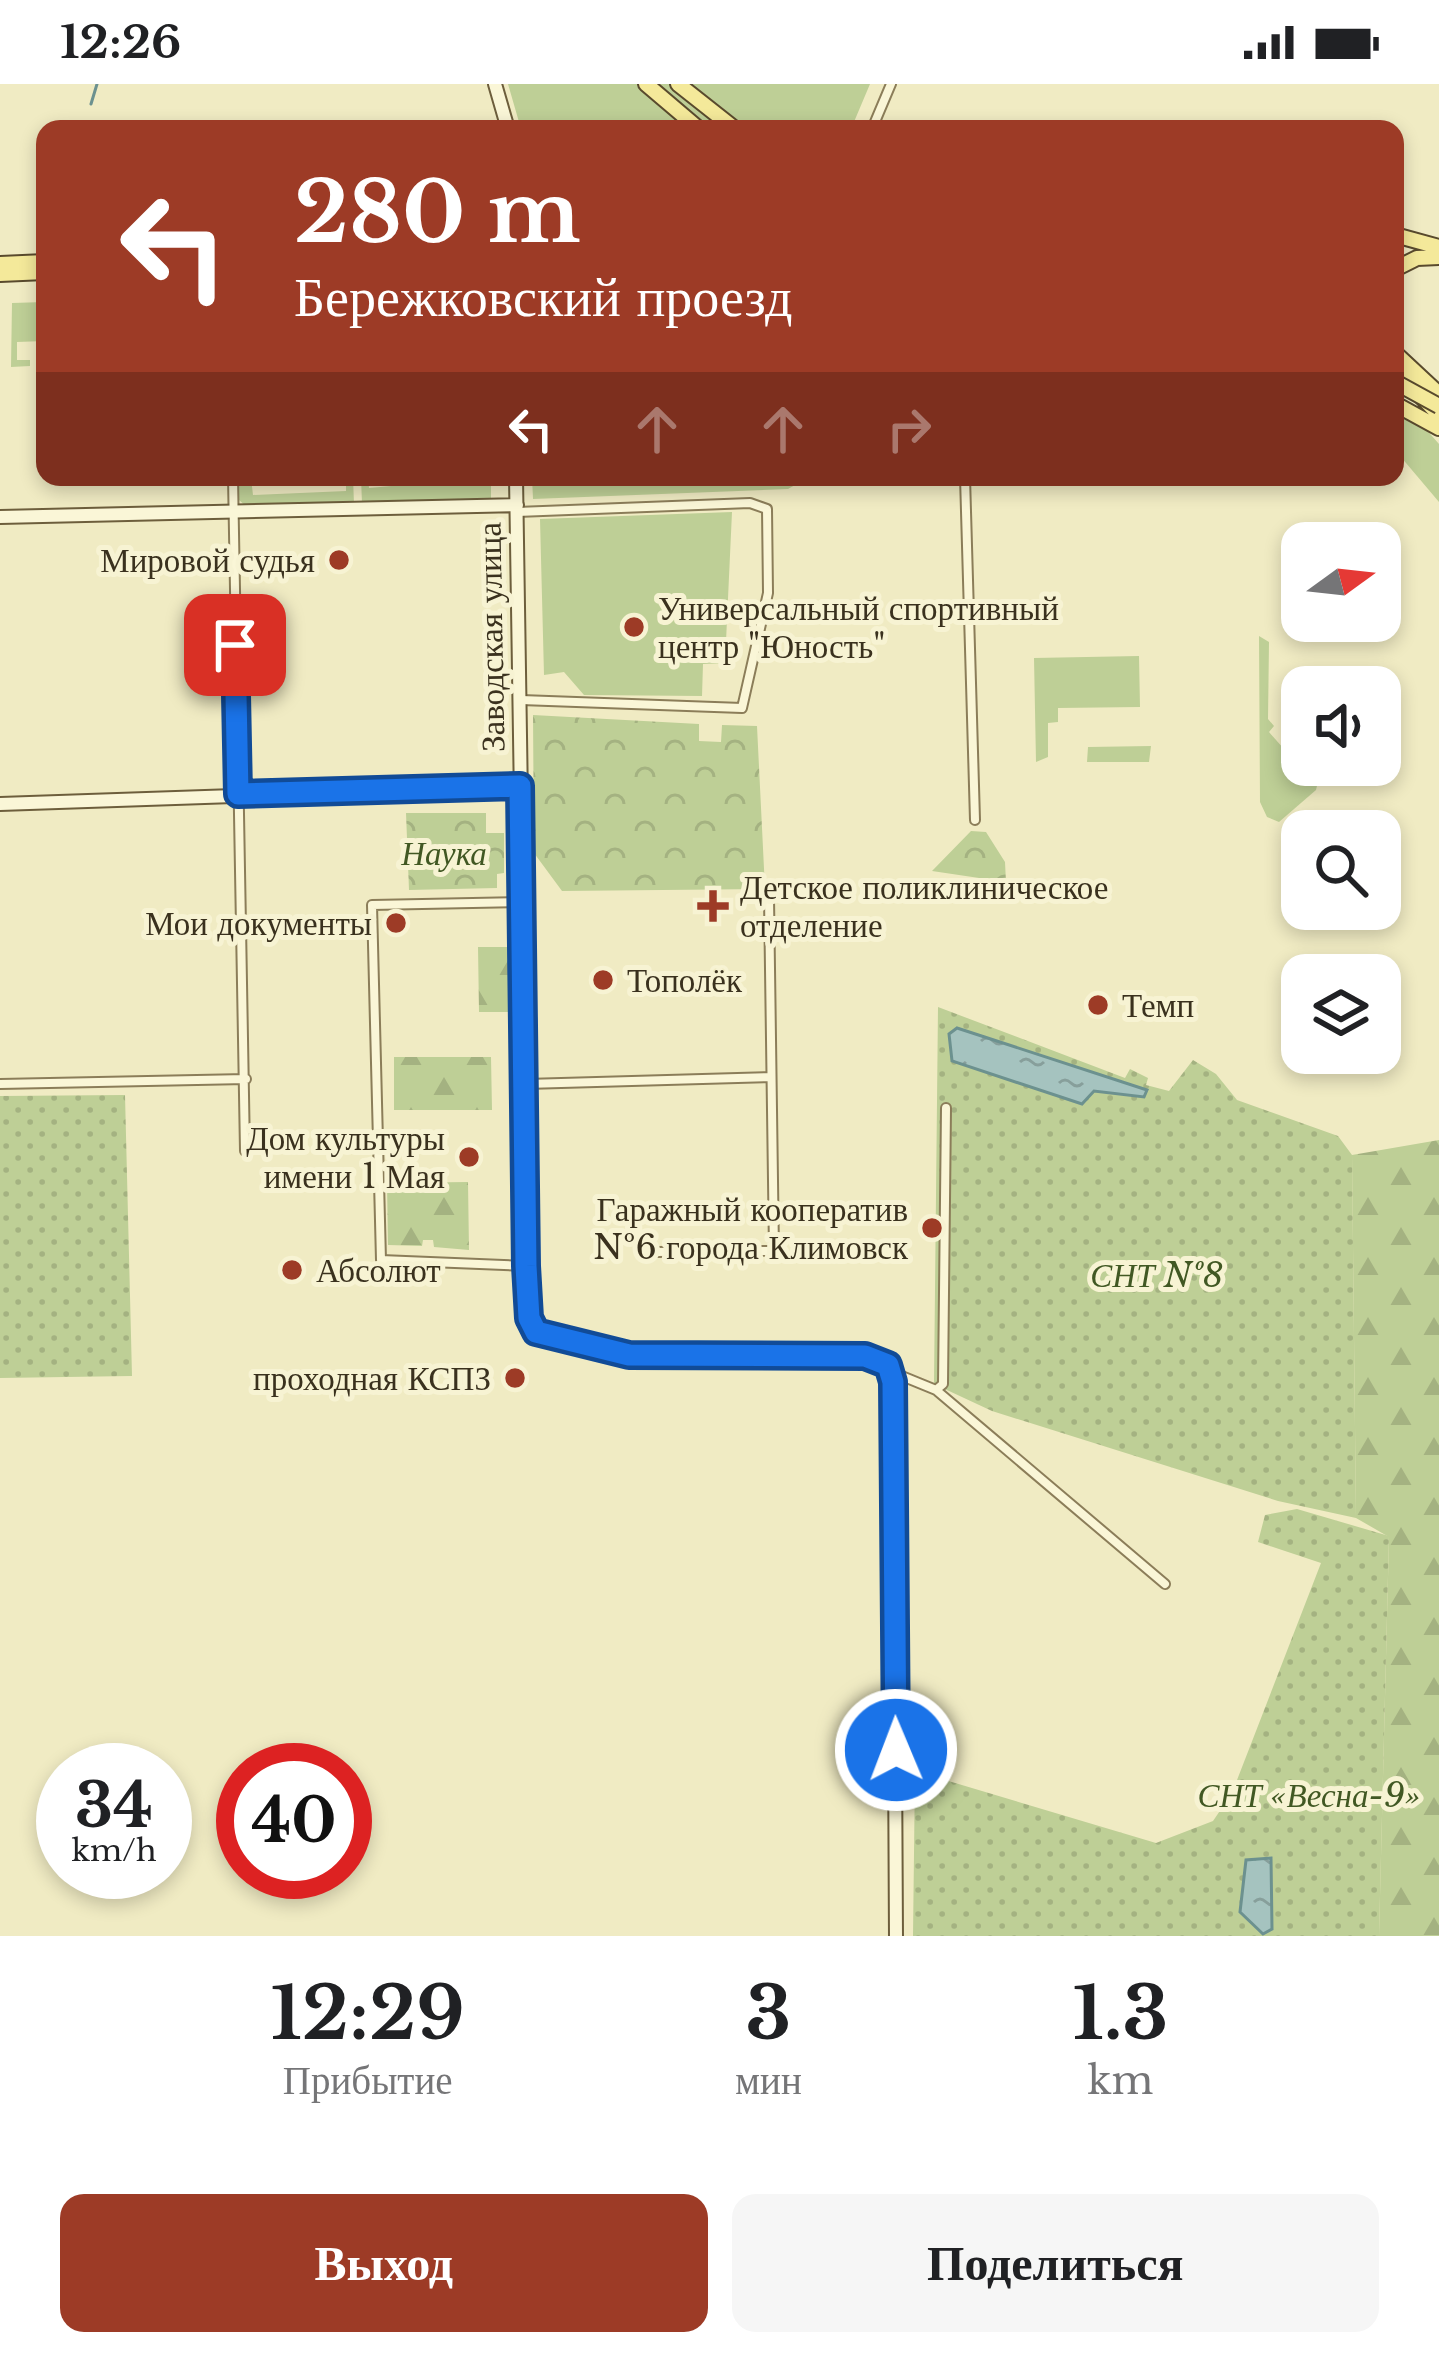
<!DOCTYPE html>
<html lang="ru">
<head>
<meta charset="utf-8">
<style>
	:root { --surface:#fff; --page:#f6f6f6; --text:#202124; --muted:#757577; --accent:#9d3b26 }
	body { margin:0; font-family:"Libre Baskerville",serif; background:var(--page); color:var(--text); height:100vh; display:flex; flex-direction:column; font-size:45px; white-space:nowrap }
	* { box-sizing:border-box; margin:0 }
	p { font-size:39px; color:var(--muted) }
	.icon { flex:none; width:66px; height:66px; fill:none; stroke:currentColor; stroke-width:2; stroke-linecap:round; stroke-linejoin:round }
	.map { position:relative; height:1852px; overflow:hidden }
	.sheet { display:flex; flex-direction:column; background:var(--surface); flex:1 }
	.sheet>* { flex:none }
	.banner { position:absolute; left:36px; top:36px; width:1368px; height:366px; border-radius:24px; box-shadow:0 6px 18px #0003; background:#9d3b26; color:#fff; overflow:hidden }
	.needle { width:78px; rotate:75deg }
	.controls { position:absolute; left:1281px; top:438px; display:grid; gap:24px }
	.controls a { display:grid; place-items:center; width:120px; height:120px; border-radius:24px; background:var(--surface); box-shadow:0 6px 18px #0003; font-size:60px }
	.speed { position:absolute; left:36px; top:1659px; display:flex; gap:24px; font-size:60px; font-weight:700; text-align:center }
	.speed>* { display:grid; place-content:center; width:156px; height:156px; border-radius:50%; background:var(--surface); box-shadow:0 6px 18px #0003; line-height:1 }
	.speed small { font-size:30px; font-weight:400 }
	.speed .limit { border:18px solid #d22; background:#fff; color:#111 }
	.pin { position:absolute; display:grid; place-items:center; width:102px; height:102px; color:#fff; margin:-51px; border-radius:24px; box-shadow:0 6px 18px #0006 }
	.me { position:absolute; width:132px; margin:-66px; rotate:359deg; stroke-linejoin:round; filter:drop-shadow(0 0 9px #0008) }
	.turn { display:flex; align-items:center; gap:42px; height:252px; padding:0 60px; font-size:54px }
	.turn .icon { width:156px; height:156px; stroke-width:2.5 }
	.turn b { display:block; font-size:84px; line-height:102px }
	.lanes { display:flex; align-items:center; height:114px; padding:0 60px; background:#0003; justify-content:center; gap:60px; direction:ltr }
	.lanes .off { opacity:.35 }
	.eta { display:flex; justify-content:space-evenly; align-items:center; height:204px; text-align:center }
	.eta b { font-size:72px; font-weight:700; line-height:84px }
	.button { display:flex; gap:24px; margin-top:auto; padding:24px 60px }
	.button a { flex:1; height:138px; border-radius:24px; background:var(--accent); color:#fff; font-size:48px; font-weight:700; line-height:138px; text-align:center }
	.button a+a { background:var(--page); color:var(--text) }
	.status { display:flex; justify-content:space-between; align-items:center; height:84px; padding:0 60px; background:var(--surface); direction:ltr }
	.status svg { height:33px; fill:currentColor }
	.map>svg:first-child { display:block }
	.grass { fill:#becf96 }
	.forest { fill:url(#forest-firs) }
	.park { fill:url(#park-crowns) }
	.garden { fill:url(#garden-dots); fill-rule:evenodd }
	.water { fill:url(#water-ripples); stroke:#6c918f; stroke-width:3 }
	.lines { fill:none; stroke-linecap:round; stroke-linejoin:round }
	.stream { stroke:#6c918f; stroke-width:3 }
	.street-casing { stroke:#8b7d59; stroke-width:12 }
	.secondary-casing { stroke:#6d5e3c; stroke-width:16 }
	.primary-casing { stroke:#594a2d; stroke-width:18 }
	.street { stroke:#faf6d7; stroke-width:8 }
	.secondary { stroke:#faf6d7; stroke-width:12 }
	.primary { stroke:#f4e99a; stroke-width:14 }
	.primary-bridge-casing { stroke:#594a2d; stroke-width:18; stroke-linecap:butt }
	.primary-bridge { stroke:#f4e99a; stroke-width:14 }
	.route-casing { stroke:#114b97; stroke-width:30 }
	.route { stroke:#1a73e8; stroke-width:21 }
	.poi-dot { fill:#9d3b26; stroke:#f7f3d3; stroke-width:4.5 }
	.labels { text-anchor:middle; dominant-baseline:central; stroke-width:10; stroke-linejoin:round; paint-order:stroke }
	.poi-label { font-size:33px; fill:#3a311e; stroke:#f7f3d3; text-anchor:end }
	.street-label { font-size:33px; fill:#3a311e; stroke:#f7f3d3 }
	.park-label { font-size:33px; font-style:italic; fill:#415823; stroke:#f7f3d3 }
</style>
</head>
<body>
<div class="status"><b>12:26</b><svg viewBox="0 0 49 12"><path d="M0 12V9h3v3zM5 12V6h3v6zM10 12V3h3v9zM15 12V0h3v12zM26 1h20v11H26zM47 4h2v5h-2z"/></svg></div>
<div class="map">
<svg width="1439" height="1852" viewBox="0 0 1439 1852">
	<defs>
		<pattern id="forest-firs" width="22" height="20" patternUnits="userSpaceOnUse" patternTransform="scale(3)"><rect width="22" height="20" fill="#becf96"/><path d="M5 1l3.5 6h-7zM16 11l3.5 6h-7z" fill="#a4b281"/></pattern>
		<pattern id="park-crowns" width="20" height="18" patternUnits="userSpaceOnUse" patternTransform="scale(3)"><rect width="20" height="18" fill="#becf96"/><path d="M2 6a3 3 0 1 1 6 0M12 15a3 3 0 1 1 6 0" fill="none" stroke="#a4b281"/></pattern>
		<pattern id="garden-dots" width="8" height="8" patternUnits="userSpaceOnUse" patternTransform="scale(3)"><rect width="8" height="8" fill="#becf96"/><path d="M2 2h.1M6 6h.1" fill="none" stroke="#a4b281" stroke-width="1.8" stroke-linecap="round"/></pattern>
		<pattern id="water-ripples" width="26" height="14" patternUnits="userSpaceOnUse" patternTransform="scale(3)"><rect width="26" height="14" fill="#a5c3bf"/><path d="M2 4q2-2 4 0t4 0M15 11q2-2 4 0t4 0" fill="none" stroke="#879f9b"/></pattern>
	</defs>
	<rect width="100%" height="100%" fill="#f0ebc3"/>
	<path class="grass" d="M508,0H870L851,45H521Z
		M45,218V257L17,258V276H30V282L11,283L12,219Z
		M1395,310L1439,360V418L1395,366Z
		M346,393H353L354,420L247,423L239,416V394H251L253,411L346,407Z
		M361,393H368L369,404L491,393V416L362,420Z
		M532,393H809L788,405L533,415Z
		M732,428L725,579L703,580L702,612L584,611L564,588L544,591L540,435Z
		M1259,552L1269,558L1268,635L1274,642L1269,648L1301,684L1321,685L1316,706L1279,738L1267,733L1260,718Z
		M1139,572L1140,623L1058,624V638L1048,639V673L1036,678L1034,574Z
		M1151,662L1149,678H1087L1088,663Z"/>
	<path class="forest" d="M478,863H510V928H479Z
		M394,973H491L492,1026H394Z
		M1439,1056V1852H1379L1389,1453L1356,1434L1352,1071Z
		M468,1098L469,1166L434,1163L433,1156H423L422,1162L388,1161L387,1099Z"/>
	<path class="park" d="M533,631L699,640V657L721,658L722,641L757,642L765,805L562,807L534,769Z
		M406,729H486V749H504V789L497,790V804L409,806Z
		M971,747L986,748L1005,778L1006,798L932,787Z"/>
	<path class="garden" d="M938,923L1125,994L1130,985L1148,994L1146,1001L1169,1007L1193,976L1216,990L1237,1016L1338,1052L1352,1071L1356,1434L1278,1417L992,1327L934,1300ZM958,945L1147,1007L1143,1013L1093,1007L949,950Z
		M125,1011L132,1292L0,1294V1012Z
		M1297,1425L1389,1452L1379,1852H913L915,1687L1156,1759L1213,1737L1232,1709L1321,1479L1258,1458L1265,1431Z"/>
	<path class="water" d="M957,944L1147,1006L1144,1013L1094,1007L1082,1020L952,977L949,950Z
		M1271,1774L1272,1845L1263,1850L1240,1828L1246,1776Z"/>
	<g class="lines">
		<path class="stream" d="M91,20L97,0"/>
		<defs>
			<path id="street" d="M872,45L891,0
				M233,393L245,1067
				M965,393L975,736
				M517,428L750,419L767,425L768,509L742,624L521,616
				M521,818L372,821L381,1176L526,1182
				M0,1000L246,995
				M526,1000L770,993
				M656,1168L774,1167L769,814
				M892,1288L936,1306L1165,1500
				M936,1306L943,1300L946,1024"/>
			<path id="secondary" d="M495,0L508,45
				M516,393L529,1235C556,1285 805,1272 865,1272L888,1281L893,1298L896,1852
				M0,433L517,421
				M0,720L520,702"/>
			<path id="primary" d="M646,0L699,45
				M678,0L735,45
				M1395,151L1439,163
				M0,180L45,178
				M1395,185L1417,174L1439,173
				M0,190L45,188
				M1395,269L1439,310
				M1395,285L1439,331
				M1395,320L1439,344"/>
		</defs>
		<use href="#street" class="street-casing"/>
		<use href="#secondary" class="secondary-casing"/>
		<use href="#primary" class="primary-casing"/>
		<use href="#street" class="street"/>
		<use href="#secondary" class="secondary"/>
		<use href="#primary" class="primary"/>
		<defs>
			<path id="primary-bridge" d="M1395,298L1439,322"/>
		</defs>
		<use href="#primary-bridge" class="primary-bridge-casing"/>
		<use href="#primary-bridge" class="primary-bridge"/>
	</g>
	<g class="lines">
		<defs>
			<path id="route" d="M235,561L238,710L520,702L526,1182L529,1234L536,1248L629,1271L865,1272L888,1281L893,1298L896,1666"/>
		</defs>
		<use href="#route" class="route-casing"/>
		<use href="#route" class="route"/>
	</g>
	<g class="poi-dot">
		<circle cx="339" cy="476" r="12"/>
		<circle cx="634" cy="543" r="12"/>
		<path d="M707 804h12v12h12v12h-12v12h-12v-12h-12v-12h12z"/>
		<circle cx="396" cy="839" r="12"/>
		<circle cx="603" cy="896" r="12"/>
		<circle cx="1098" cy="921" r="12"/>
		<circle cx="469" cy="1073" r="12"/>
		<circle cx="932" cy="1144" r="12"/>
		<circle cx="292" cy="1186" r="12"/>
		<circle cx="515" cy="1294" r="12"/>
	</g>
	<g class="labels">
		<g class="poi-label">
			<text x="315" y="476">Мировой судья</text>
			<text x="658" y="524" text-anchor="start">Универсальный спортивный<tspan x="658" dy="38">центр "Юность"</tspan></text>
			<text x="740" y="803" text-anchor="start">Детское поликлиническое<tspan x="740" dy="38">отделение</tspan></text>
			<text x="372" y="839">Мои документы</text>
			<text x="627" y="896" text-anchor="start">Тополёк</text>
			<text x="1122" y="921" text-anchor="start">Темп</text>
			<text x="445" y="1054">Дом культуры<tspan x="445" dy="38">имени 1 Мая</tspan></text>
			<text x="908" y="1125">Гаражный кооператив<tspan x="908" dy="38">№6 города Климовск</tspan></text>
			<text x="316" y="1186" text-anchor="start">Абсолют</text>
			<text x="491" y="1294">проходная КСПЗ</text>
		</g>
		<g class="street-label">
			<text transform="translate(491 553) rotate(-91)">Заводская улица</text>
		</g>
		<g class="park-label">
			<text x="444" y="769">Наука</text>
			<text x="1157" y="1191">СНТ №8</text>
			<text x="1309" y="1711">СНТ «Весна-9»</text>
		</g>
	</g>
</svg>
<div class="controls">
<a><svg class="needle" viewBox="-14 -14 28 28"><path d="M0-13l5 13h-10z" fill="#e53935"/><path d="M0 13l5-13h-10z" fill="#757577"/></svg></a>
<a><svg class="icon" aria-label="sound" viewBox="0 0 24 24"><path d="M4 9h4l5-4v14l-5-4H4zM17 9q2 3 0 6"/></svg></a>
<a><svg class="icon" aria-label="search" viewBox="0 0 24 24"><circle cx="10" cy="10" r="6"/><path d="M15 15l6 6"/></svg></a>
<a><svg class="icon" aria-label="layers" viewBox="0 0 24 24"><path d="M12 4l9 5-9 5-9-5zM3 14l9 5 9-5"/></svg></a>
</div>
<div class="speed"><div>34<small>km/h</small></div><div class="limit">40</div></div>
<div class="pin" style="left:235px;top:561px;background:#d93025"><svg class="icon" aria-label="arrive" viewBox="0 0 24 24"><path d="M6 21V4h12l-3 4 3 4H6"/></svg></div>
<svg class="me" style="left:896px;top:1666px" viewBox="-20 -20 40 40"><circle r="17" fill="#1a73e8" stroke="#fff" stroke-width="3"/><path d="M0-11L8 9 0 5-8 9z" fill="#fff"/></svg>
<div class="banner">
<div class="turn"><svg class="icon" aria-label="left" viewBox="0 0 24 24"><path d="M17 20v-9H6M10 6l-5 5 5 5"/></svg><div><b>280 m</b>Бережковский проезд</div></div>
<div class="lanes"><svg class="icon" aria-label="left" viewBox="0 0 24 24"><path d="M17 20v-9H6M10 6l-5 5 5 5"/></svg><svg class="icon off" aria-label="ahead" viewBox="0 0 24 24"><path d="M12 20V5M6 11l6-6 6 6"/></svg><svg class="icon off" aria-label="ahead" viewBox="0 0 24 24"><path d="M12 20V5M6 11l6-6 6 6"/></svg><svg class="icon off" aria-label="right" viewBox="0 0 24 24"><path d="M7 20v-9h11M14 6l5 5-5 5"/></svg></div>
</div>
</div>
<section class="sheet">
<div class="eta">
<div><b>12:29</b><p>Прибытие</p></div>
<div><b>3</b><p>мин</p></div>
<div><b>1.3</b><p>km</p></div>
</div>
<div class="button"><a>Выход</a><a>Поделиться</a></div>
</section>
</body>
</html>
